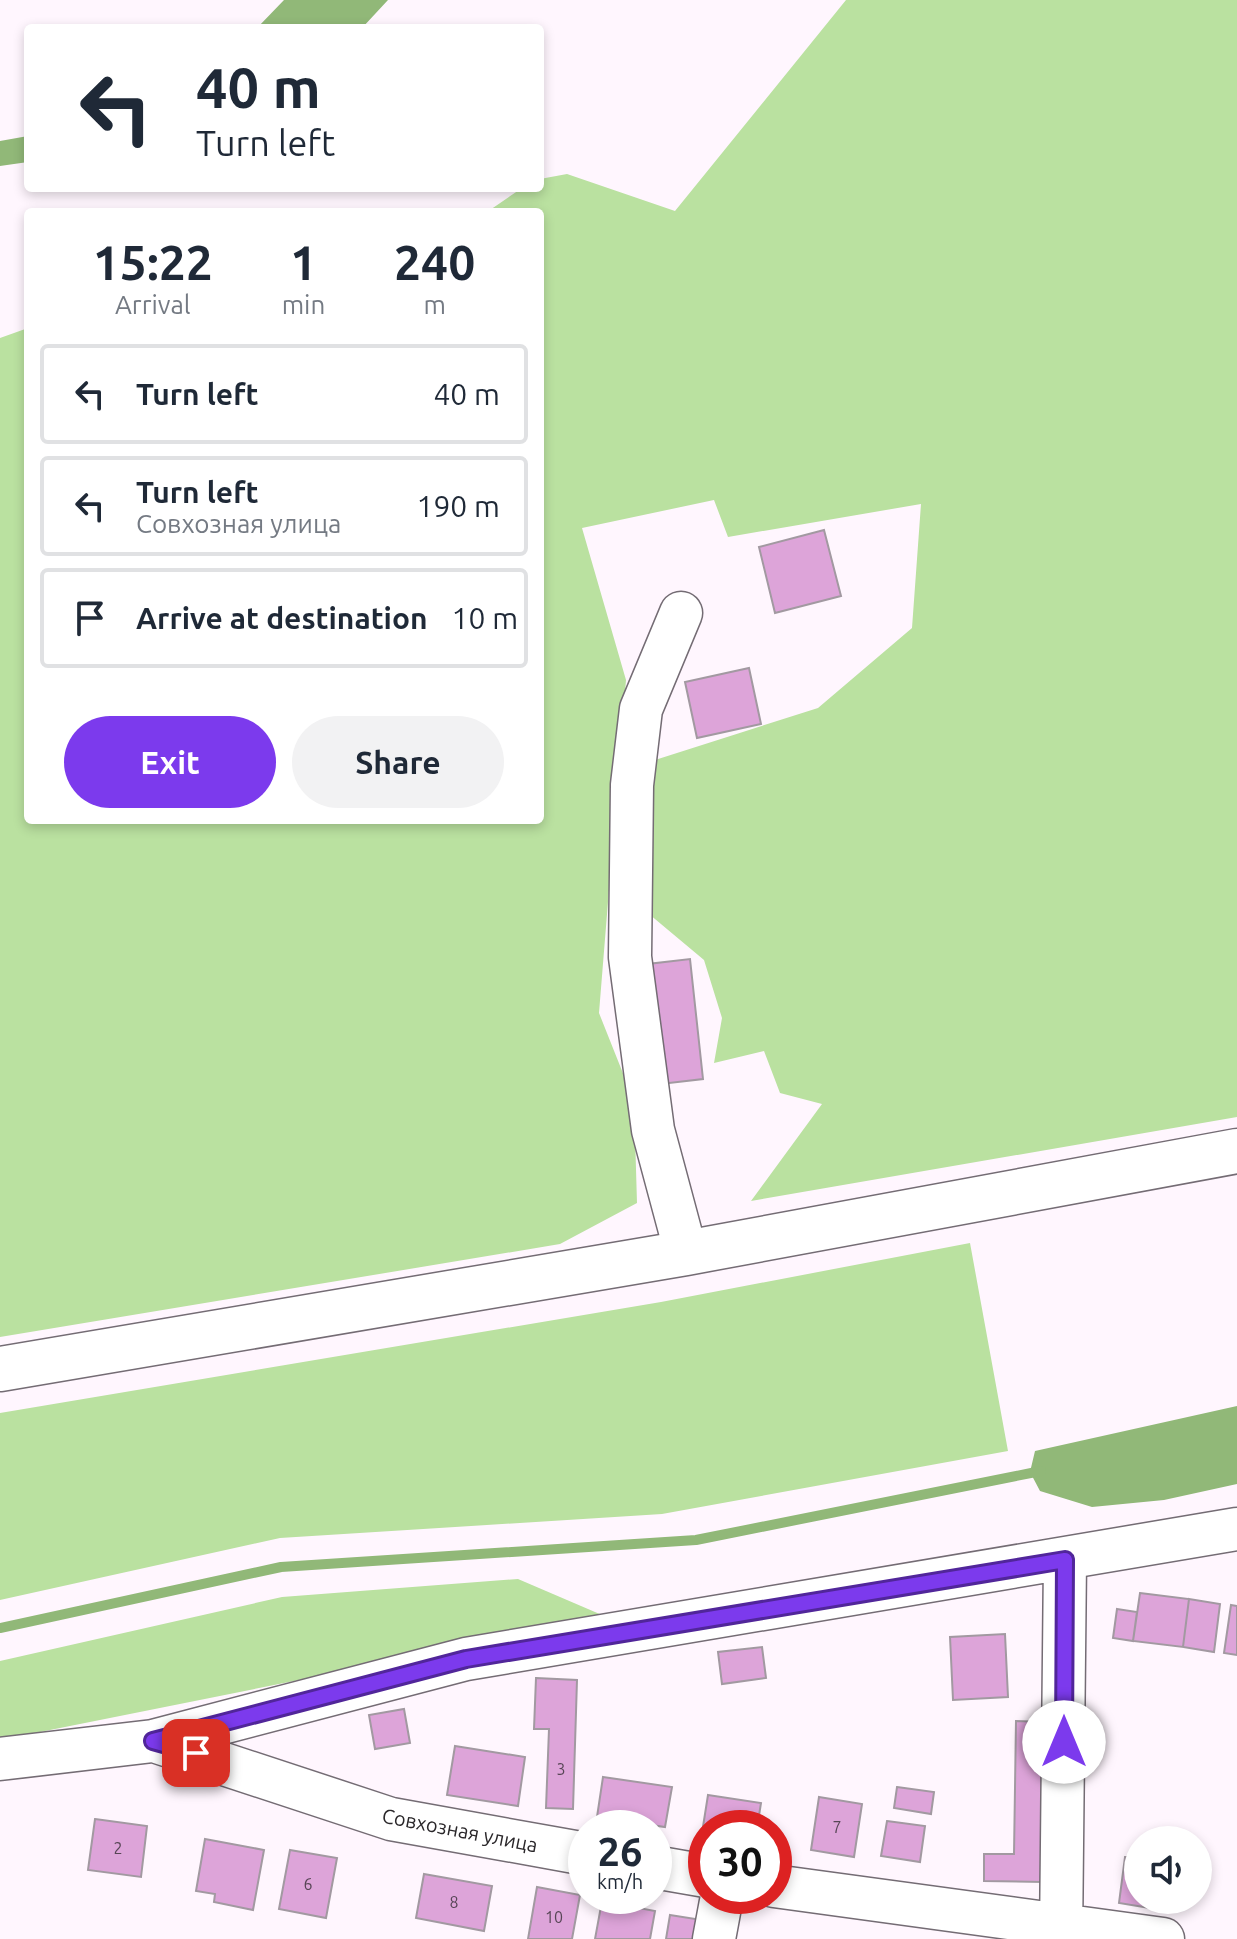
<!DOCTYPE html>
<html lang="en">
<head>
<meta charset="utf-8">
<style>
	:root { --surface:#fff; --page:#f2f2f3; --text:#1f2937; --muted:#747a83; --line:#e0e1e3; --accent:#7c3aed }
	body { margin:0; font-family:Ubuntu,sans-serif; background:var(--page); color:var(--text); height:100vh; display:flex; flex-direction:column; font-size:30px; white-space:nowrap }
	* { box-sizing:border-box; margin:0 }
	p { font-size:26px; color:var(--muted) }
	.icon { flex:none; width:44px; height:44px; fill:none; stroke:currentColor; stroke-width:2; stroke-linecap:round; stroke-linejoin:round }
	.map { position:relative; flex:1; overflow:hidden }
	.side { position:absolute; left:24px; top:208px; width:520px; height:616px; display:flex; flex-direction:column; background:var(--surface); border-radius:8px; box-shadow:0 4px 12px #0003 }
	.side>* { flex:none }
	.guide { position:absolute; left:24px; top:24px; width:520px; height:168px; border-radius:8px; box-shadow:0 4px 12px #0003; background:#fff; color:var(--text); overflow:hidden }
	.tools { position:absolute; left:1124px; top:1826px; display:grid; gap:16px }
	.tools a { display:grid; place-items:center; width:88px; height:88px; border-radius:50%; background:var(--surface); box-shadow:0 4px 12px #0003; font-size:40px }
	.speed { position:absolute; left:568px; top:1810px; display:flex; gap:16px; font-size:40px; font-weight:700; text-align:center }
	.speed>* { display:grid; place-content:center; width:104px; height:104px; border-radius:50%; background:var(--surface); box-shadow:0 4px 12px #0003; line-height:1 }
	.speed small { font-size:20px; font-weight:400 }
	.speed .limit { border:12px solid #d22; background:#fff; color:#111 }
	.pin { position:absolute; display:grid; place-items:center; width:68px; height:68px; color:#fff; margin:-34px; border-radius:16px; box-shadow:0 4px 12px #0006 }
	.me { position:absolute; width:88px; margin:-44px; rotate:0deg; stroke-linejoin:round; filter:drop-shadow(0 0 6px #0008) }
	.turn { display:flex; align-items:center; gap:28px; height:168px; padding:0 40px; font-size:36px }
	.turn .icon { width:104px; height:104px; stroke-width:2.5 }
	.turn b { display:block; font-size:56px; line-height:68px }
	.eta { display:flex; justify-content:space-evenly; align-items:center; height:136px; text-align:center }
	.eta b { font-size:48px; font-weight:700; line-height:56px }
	.button { display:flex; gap:16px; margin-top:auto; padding:16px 40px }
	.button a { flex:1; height:92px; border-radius:48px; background:var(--accent); color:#fff; font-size:32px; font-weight:700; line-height:92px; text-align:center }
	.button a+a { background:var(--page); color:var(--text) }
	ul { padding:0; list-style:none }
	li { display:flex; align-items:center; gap:24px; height:100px; margin:0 16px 12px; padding:0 24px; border:4px solid var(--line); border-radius:8px }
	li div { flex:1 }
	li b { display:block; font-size:30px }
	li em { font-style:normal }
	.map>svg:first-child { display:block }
	.green { fill:#bae1a0 }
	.water { fill:#91b878 }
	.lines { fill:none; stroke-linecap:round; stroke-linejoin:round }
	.stream { stroke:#91b878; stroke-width:10 }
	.building { fill:#dda4d9; stroke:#a299a1; stroke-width:2 }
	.minor-casing { stroke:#746c74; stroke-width:45 }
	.major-casing { stroke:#746c74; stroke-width:47 }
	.minor { stroke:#fff; stroke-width:42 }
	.major { stroke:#fff; stroke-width:44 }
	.route-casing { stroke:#51269a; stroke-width:20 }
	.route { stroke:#7c3aed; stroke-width:14 }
	.labels { text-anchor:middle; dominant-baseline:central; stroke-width:7; stroke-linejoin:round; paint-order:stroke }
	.number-label { font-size:16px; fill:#574656 }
	.street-label { font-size:20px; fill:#2a272a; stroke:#fff }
</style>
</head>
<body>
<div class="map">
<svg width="1237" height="1939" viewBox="0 0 1237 1939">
	<rect width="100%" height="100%" fill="#fff6fe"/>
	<path class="green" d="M846,0H1237V1117L751,1201L822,1104L780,1093L764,1051L714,1063L722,1018L704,960L649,914L655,760L818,708L912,628L921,504L728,537L714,500L582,528L626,680L599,1013L634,1101L637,1203L560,1244L0,1337V338L28,328V820H540V212H487L522,188H540V179L567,174L675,211Z
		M970,1243L1008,1451L662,1514L280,1538L0,1600V1413L661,1302Z
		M518,1579L609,1618L0,1740V1661L282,1597Z"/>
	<path class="water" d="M284,0H388L362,28H257Z
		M28,136V162L0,166V141Z
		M1237,1406V1484L1164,1500L1092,1507L1040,1491L1030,1472L1035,1451Z"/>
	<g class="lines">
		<path class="stream" d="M0,1628L281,1567L696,1540L1041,1471"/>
	</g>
	<path class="building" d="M824,530L841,596L775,613L759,547Z
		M749,668L761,724L697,738L685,682Z
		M690,959L703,1079L661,1084L648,964Z
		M1140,1593L1189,1599L1183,1647L1133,1641Z
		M1189,1599L1220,1604L1214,1652L1183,1647Z
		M1231,1605L1237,1606V1655L1224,1653Z
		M1117,1609L1137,1612L1133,1641L1113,1638Z
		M1005,1634L1008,1697L953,1700L950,1637Z
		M762,1647L766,1678L722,1684L718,1652Z
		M536,1678L577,1680L573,1809L546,1808L549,1729H534Z
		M404,1709L410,1743L375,1749L369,1715Z
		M1016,1721L1045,1722L1043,1882L984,1881V1854H1014Z
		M455,1746L525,1757L518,1806L447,1795Z
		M603,1777L672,1787L665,1827L597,1817Z
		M897,1787L934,1792L931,1814L894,1808Z
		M708,1795L761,1803L757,1828H706V1834L702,1833Z
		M819,1797L862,1804L854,1857L811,1850Z
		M95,1819L147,1826L141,1877L88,1870Z
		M887,1821L925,1826L920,1862L881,1856Z
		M205,1839L264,1850L253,1910L214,1902L215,1894L196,1891Z
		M290,1850L337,1858L326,1918L279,1909Z
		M1125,1857L1138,1858V1900H1157L1156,1909L1119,1903Z
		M424,1874L492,1886L484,1931L416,1918Z
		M537,1887L580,1895L572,1939H528Z
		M602,1901L655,1911L650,1939H595Z
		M670,1915L702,1920L699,1939H666Z"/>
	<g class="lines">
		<defs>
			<path id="minor" d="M681,613L641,709L632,785L630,957L653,1130L686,1253
				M154,1741L391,1819L586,1854
				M0,1759L153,1741L466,1659L1237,1529
				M654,1867L706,1876
				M774,1886L1163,1939
				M714,1939L722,1896
				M1061,1939L1065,1560"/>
			<path id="major" d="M0,1369L686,1253L1237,1151"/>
		</defs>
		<use href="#minor" class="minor-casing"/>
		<use href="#major" class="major-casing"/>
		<use href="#minor" class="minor"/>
		<use href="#major" class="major"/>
	</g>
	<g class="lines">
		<defs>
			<path id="route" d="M196,1753L153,1741L466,1659L1065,1560L1064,1742"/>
		</defs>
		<use href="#route" class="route-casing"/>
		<use href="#route" class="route"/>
	</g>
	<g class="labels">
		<g class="number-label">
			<text x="561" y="1769">3</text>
			<text x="837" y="1827">7</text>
			<text x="118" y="1848">2</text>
			<text x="308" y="1884">6</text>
			<text x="454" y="1902">8</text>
			<text x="554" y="1917">10</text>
		</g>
		<g class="street-label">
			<text transform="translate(460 1830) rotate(11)">Совхозная улица</text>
		</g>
	</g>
</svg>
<div class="tools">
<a><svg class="icon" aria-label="sound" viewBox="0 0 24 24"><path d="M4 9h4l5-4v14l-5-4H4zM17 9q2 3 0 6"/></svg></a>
</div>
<div class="speed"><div>26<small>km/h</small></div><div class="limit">30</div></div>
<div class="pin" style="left:196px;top:1753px;background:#d93025"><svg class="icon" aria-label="arrive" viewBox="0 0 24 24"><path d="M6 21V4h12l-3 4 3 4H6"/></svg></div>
<svg class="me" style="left:1064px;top:1742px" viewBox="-20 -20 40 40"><circle r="19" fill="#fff"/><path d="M0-13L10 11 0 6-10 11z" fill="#7c3aed"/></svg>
<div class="guide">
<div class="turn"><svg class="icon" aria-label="left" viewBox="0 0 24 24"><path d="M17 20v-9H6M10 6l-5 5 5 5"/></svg><div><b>40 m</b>Turn left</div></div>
</div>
<section class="side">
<div class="eta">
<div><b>15:22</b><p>Arrival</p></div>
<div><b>1</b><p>min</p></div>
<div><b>240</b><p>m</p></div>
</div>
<ul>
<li><svg class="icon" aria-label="left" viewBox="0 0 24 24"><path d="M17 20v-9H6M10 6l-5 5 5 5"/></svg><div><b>Turn left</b></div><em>40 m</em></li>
<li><svg class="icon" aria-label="left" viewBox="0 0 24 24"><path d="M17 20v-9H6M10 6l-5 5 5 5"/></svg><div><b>Turn left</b><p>Совхозная улица</p></div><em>190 m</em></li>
<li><svg class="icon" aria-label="arrive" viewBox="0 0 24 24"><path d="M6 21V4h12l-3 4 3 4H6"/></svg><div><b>Arrive at destination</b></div><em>10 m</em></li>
</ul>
<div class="button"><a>Exit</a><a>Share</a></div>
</section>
</div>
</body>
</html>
